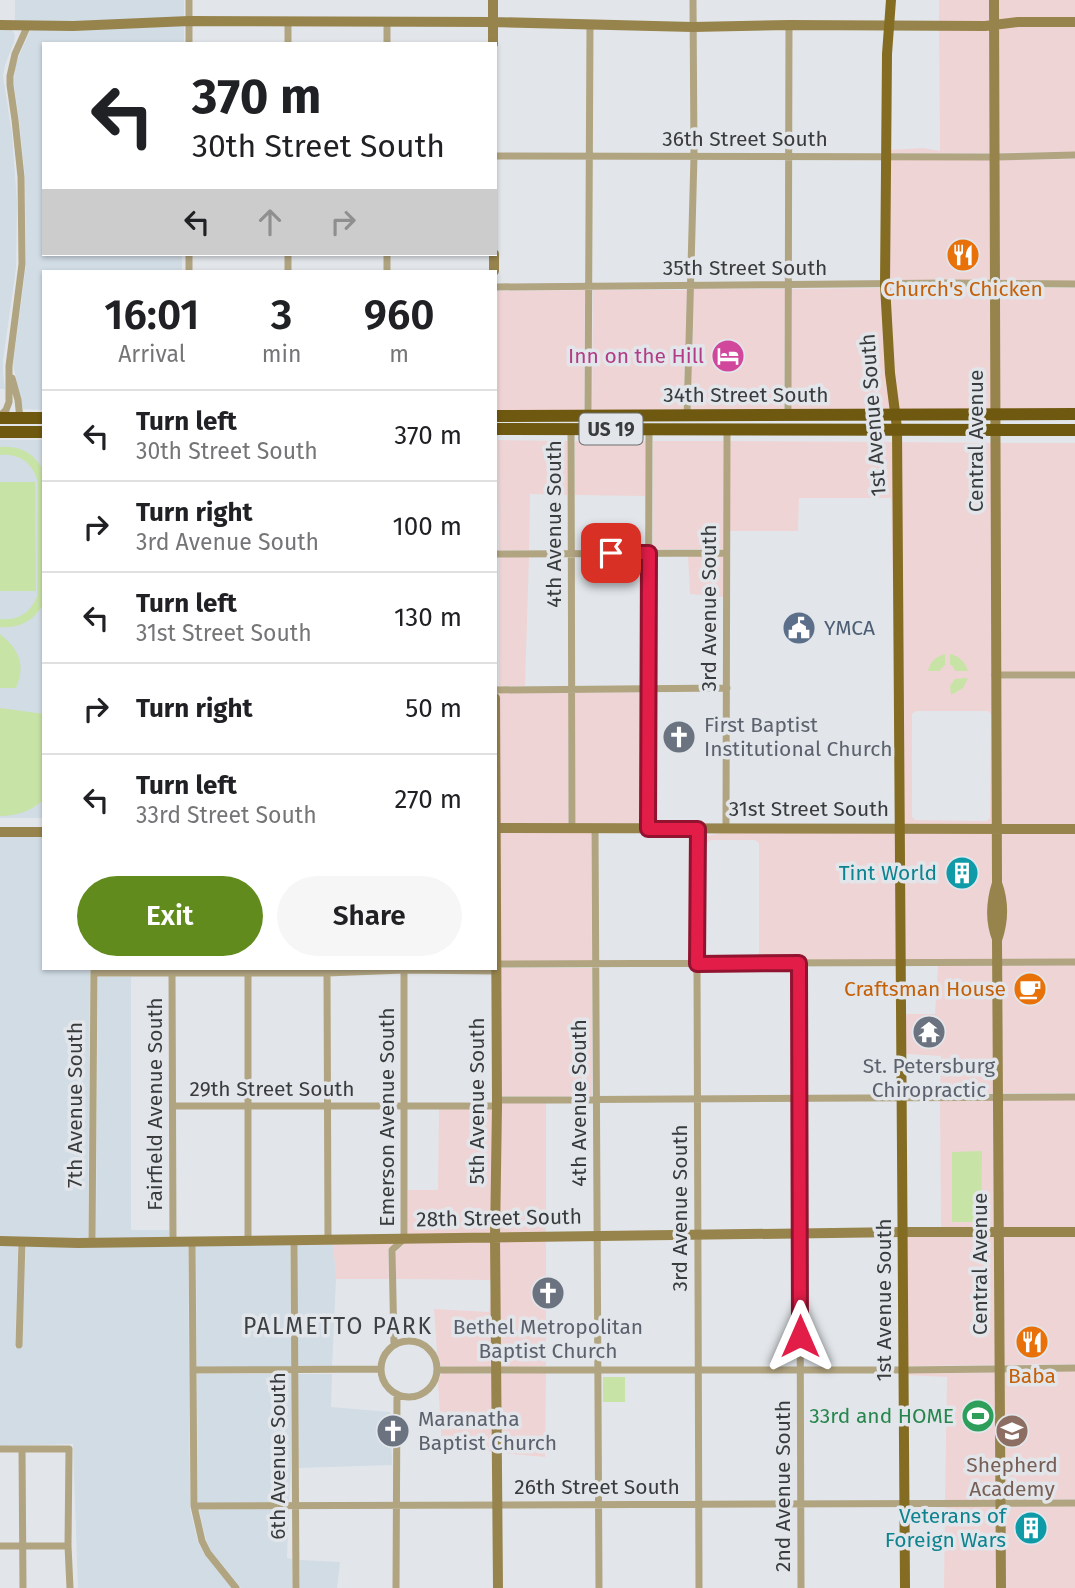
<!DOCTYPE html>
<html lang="en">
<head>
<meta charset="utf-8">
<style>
	:root { --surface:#fff; --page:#f6f6f6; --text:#202124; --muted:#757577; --line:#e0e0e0; --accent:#618c1d }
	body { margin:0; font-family:"Fira Sans",sans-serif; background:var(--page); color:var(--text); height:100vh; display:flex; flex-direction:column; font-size:26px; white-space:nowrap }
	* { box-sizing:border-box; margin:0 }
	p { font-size:23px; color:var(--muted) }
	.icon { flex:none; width:38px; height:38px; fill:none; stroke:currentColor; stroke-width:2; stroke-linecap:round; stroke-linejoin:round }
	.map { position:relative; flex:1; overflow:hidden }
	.side { position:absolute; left:42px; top:270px; width:455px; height:700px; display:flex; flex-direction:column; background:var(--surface); border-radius:0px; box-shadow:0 2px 5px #0004 }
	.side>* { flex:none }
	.hud { position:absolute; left:42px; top:42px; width:455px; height:214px; border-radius:0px; box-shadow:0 2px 5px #0004; background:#fff; color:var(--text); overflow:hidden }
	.pin { position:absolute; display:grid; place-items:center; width:60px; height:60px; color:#fff; margin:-30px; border-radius:14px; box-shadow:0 4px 10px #0006 }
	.me { position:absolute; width:77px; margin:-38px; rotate:0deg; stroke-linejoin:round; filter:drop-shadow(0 0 5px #0008) }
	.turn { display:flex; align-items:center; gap:24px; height:147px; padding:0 35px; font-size:32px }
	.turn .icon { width:91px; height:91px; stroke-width:2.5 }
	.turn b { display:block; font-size:49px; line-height:60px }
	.lanes { display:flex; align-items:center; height:66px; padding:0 35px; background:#0003; justify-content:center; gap:35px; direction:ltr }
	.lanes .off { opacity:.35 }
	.eta { display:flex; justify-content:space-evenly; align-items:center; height:119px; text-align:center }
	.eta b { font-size:42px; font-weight:600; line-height:49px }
	.cta { display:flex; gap:14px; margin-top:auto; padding:14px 35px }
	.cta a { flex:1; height:80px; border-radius:42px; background:var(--accent); color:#fff; font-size:28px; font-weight:600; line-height:80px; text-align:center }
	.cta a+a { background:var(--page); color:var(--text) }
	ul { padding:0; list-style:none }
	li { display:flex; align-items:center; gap:21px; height:91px; padding:0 35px; border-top:2px solid var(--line) }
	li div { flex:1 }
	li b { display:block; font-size:26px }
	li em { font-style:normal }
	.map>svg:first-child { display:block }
	.commercial { fill:#efd4d5; fill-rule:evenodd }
	.built { fill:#d1dce5 }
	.green { fill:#c7e3a6 }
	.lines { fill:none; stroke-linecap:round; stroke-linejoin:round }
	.street { stroke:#b1a481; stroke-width:7 }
	.secondary { stroke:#97844d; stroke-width:10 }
	.primary { stroke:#846c22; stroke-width:10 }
	.highway { stroke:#6f5910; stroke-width:12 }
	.route-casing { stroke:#92132f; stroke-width:18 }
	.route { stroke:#e11d48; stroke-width:12 }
	.labels { text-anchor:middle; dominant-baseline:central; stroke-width:7; stroke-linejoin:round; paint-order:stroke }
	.shield { fill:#e2e6ea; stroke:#6c6e70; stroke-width:2 }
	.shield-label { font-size:19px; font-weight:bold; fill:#393b3c }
	.street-label { font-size:21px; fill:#393b3c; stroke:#e2e6ea }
	.food-label { font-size:21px; fill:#c56008; stroke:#e2e6ea }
	.hotel-label { font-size:21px; fill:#b23c85; stroke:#e2e6ea; text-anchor:end }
	.service-label { font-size:21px; fill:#4e5e75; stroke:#e2e6ea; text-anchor:start }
	.worship-label { font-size:21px; fill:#5b616d; stroke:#e2e6ea; text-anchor:start }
	.culture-label { font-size:21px; fill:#0d838f; stroke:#e2e6ea; text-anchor:end }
	.leisure-label { font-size:21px; fill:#27864d; stroke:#e2e6ea; text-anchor:end }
	.education-label { font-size:21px; fill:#785e54; stroke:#e2e6ea }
	.neighbourhood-label { font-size:23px; letter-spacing:2px; fill:#3e4144; stroke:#e2e6ea }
</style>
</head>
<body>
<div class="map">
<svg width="1075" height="1588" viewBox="0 0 1075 1588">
	<rect width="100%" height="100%" fill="#e2e6ea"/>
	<path class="commercial" d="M939,0H990V21L985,23H939Z
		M998,0H1075V18L998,20Z
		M1075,25V152L998,153V27Z
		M990,28L991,153H889V150L923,148L940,151L939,30Z
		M1075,159V281H999L998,160Z
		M889,160H991V281H889Z
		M949,287L991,288L992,411H899L894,373L889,288Z
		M881,288L891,411H792V289Z
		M999,288H1075V411H1000Z
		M694,289H785L784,411H691Z
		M585,290L584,412H498V291Z
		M593,290H687L683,411L592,412Z
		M498,440L567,441V495L530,494L529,550H499Z
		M575,441H645V496L575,495Z
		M653,441H723V549H653Z
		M730,441L893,442L895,693L891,498H799L798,531H730Z
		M901,442L992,443L993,825H904ZM916,711H988L991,714L990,818L987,821L915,820L912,817V714Z
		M1000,443H1075V672H999Z
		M688,556H723V597L690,594Z
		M499,557H529L525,686H499Z
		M999,679H1075V825H1001Z
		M645,692L644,825H576V693Z
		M499,693H568V825H500Z
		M500,832H591L592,961H500Z
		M727,832H897V960H701L702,837ZM711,840H755L759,843V955L755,958L711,959L705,954L704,950V850L708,842Z
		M904,832H993V883L989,897L988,926L993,940L994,959L905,960Z
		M1001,832H1075V959H1002V940L1006,926V898L1001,880Z
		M1075,965V1093H1002V966Z
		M938,966H994V1093L940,1094L941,1056L906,1054L905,1014H935Z
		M500,968H592V1096H501Z
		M994,1100L995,1229H941L940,1101Z
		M1002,1100H1075V1228L1003,1229Z
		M501,1103H546V1233L499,1234Z
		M439,1109H493L491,1234L408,1235V1190H438Z
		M1075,1235V1364L1004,1365L1003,1236Z
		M907,1236H995L996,1365L907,1366Z
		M546,1240V1366L500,1367L499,1241Z
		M491,1241L492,1280L396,1279V1252L406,1242Z
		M395,1242L388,1250L389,1279H336L333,1243Z
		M492,1285L493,1367L441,1366L437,1353L434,1309L489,1312Z
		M1075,1371V1499L1004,1500V1372Z
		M996,1372L997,1500H945L947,1377L907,1375V1373Z
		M441,1373L493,1374V1452L442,1447L438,1382Z
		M546,1373L545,1457L501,1453L500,1374Z
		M1075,1506V1588H1005L1004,1507Z
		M945,1507H997V1588H944Z"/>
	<path class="built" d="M15,0H184V17L73,22H15Z
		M184,24V44H44V254H182V271H44V410L23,409L13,365L26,265L25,177L19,119L14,85L15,67L19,56L31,29Z
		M0,28L12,30L15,35L14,42L5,65L3,76L12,134L17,203L16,268L3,360V372L5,389H0Z
		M0,440H44V818H0Z
		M0,836H44V968H90L88,1239L0,1237Z
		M98,977H131V1230H169V1238H96Z
		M290,1243L291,1367H197L196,1244Z
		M298,1243H333L336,1279L332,1367H298Z
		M0,1244L18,1245L15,1348H22L26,1245L188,1244L190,1509L198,1542L205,1555L232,1588H78L73,1444L0,1446Z
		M197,1374H291V1468L289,1502L198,1503Z
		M298,1374H332L331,1407L390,1412L392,1465L299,1468Z
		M289,1509L287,1558L292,1559V1588H241L211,1551L206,1540L199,1510Z
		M300,1560L340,1562L337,1588H300Z"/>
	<path class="green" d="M0,447C20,445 35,454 44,471V603C35,620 19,629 0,627V619C18,621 30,613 37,597L38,483C34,464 20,453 0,455Z
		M0,482H35L36,591H0Z
		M0,634C19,649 26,665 16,688H0Z
		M945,654V665L939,671H928C930,662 935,657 945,654Z
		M950,654C960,656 965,662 968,671H955L952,665H950Z
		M968,678L963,688L951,695L950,686L955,679Z
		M0,708L44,714V800C30,811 17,816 0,816Z
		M982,1151L981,1222H952V1152Z
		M603,1377H625V1402H603Z"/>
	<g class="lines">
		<path class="street" d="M189,0V44
			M288,22V44
			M387,23V44
			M495,156L994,157L1075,155
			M189,254V271
			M288,254V271
			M387,254V271
			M495,287L949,283L1075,284
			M12,378L18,400L20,419
			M788,414L789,25
			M588,415L590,25
			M687,415L694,156L693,0
			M0,416L6,410L9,402V366L22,264L21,177L15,120L10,85V76L15,54L28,25
			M571,429L572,828
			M495,554L726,553
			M995,675H1075
			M495,690L727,688
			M595,828L599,1588
			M648,829L649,429
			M698,829L697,963L699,1588
			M726,829L727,429
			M799,963L801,1588
			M496,964L1075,962
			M172,968L173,1241
			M327,971L328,1239
			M94,973H327L404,970L496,971
			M497,1100L1075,1097
			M173,1106H497
			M248,1240V968
			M294,1240L296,1588
			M192,1241L194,1506L202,1541L208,1553L236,1588
			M92,1242L94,968
			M381 1369a28 28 0 1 1 56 0a28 28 0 1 1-56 0Z
			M19,1345L22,1241
			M394,1345L392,1250L404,1239V968
			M193,1370L381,1369
			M438,1370H903L1075,1368
			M0,1449H69L68,1546L70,1588
			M22,1449L23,1588
			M194,1506L1075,1503
			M0,1546H68
			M396,1588L397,1394"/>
		<path class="secondary" d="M493,0V44
			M994,0L997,883C1004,902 1004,920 997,940L1001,1588
			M0,25L73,26L189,21L493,22L693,27L789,25L985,26L1018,22H1075
			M494,254V271
			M495,698L497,1106L495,1237L498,1588
			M495,828L1075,829
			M0,832H44
			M997,883C991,902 990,921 997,939
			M0,1241L78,1243L903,1232H1075"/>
		<path class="primary" d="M891,0L887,54L885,285L890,373L897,428L905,1588"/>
		<path class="highway" d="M495,416L1075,414
			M0,418H44
			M495,429L1075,430
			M0,432H44"/>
	</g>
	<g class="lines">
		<defs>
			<path id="route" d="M611,553H649L648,829H698L697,964L799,963L800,1336"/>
		</defs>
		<use href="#route" class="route-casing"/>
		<use href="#route" class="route"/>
	</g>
	<defs>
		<symbol id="restaurant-disc" viewBox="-11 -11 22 22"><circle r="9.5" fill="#e8710a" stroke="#e2e6ea"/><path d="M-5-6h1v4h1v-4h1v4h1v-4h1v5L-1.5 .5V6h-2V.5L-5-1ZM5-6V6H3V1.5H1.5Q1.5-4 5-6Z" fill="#fff"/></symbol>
		<symbol id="hotel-disc" viewBox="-11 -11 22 22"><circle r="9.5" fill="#d1479c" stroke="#e2e6ea"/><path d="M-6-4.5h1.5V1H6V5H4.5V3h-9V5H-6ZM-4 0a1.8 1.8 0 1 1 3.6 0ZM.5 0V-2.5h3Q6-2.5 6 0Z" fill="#fff"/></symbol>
		<symbol id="civic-disc" viewBox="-11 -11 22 22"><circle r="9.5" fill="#5c6f8a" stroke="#e2e6ea"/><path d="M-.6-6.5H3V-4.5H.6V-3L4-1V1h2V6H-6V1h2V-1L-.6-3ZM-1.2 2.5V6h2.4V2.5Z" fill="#fff"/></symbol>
		<symbol id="church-disc" viewBox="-11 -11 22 22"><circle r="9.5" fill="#6b7280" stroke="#e2e6ea"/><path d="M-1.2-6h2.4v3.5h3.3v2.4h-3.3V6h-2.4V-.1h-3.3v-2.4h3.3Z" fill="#fff"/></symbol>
		<symbol id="building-disc" viewBox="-11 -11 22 22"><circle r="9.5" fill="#0f9aa8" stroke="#e2e6ea"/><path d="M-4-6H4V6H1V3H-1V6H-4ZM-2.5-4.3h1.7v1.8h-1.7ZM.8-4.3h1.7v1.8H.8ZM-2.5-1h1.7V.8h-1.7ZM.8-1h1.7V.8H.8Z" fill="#fff"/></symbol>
		<symbol id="cafe-disc" viewBox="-11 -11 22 22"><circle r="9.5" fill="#e8710a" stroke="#e2e6ea"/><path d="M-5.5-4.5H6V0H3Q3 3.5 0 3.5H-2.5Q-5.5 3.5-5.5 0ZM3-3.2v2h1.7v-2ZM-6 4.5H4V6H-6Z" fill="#fff"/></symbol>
		<symbol id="temple-disc" viewBox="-11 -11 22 22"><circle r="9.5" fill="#6b7280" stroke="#e2e6ea"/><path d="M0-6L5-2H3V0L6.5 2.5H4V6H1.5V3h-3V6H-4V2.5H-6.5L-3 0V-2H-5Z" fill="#fff"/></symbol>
		<symbol id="stadium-disc" viewBox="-11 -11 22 22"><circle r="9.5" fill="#2e9e5b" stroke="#e2e6ea"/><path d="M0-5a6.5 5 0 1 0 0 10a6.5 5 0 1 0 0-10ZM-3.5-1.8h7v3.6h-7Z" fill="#fff"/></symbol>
		<symbol id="school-disc" viewBox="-11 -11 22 22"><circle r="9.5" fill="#8d6e63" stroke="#e2e6ea"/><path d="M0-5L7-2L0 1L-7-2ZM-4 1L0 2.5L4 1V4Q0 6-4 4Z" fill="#fff"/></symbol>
	</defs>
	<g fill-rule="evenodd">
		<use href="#restaurant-disc" x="944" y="236" width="38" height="38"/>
		<use href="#hotel-disc" x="709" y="337" width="38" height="38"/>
		<use href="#civic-disc" x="780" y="609" width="38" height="38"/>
		<use href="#church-disc" x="660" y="718" width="38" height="38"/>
		<use href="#building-disc" x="943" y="854" width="38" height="38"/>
		<use href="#cafe-disc" x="1011" y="970" width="38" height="38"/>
		<use href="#temple-disc" x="910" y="1013" width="38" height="38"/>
		<use href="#church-disc" x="529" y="1274" width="38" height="38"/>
		<use href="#restaurant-disc" x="1013" y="1323" width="38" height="38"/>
		<use href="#stadium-disc" x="959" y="1397" width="38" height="38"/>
		<use href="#church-disc" x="374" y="1412" width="38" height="38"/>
		<use href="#school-disc" x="993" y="1412" width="38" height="38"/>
		<use href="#building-disc" x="1012" y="1509" width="38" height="38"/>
	</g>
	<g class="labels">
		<rect class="shield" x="579.5" y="413.5" width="63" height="31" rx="5"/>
		<g class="shield-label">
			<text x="611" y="429">US 19</text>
		</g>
		<g class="street-label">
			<text x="745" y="139">36th Street South</text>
			<text x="745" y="268">35th Street South</text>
			<text x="746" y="395">34th Street South</text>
			<text transform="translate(873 415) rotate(-94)">1st Avenue South</text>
			<text transform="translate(976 441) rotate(-90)">Central Avenue</text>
			<text transform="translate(554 524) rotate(-90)">4th Avenue South</text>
			<text transform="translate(709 608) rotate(-90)">3rd Avenue South</text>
			<text x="809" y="809">31st Street South</text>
			<text x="272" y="1089">29th Street South</text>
			<text transform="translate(477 1101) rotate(-90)">5th Avenue South</text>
			<text transform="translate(579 1103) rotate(-90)">4th Avenue South</text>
			<text transform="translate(155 1104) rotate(-90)">Fairfield Avenue South</text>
			<text transform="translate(75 1105) rotate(-90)">7th Avenue South</text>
			<text transform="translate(387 1117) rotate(-90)">Emerson Avenue South</text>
			<text transform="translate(680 1208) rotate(-90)">3rd Avenue South</text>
			<text transform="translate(499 1218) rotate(-1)">28th Street South</text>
			<text transform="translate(980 1264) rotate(-90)">Central Avenue</text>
			<text transform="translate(884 1300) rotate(-90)">1st Avenue South</text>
			<text transform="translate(278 1456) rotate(-90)">6th Avenue South</text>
			<text transform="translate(783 1486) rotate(-90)">2nd Avenue South</text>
			<text x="597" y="1487">26th Street South</text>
		</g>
		<g class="food-label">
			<text x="963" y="289">Church's Chicken</text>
			<text x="1006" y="989" text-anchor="end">Craftsman House</text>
			<text x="1032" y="1376">Baba</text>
		</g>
		<g class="hotel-label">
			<text x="704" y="356">Inn on the Hill</text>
		</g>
		<g class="service-label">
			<text x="824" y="628">YMCA</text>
		</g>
		<g class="worship-label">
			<text x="704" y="725">First Baptist<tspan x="704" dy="24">Institutional Church</tspan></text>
			<text x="929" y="1066" text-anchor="middle">St. Petersburg<tspan x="929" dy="24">Chiropractic</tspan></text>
			<text x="548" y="1327" text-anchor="middle">Bethel Metropolitan<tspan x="548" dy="24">Baptist Church</tspan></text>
			<text x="418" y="1419">Maranatha<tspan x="418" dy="24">Baptist Church</tspan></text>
		</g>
		<g class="culture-label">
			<text x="937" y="873">Tint World</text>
			<text x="1006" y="1516">Veterans of<tspan x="1006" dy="24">Foreign Wars</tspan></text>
		</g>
		<g class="leisure-label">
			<text x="954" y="1416">33rd and HOME</text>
		</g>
		<g class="education-label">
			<text x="1012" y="1465">Shepherd<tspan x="1012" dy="24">Academy</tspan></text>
		</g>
		<g class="neighbourhood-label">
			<text x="338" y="1326">PALMETTO PARK</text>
		</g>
	</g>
</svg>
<div class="pin" style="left:611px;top:553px;background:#d93025"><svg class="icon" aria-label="arrive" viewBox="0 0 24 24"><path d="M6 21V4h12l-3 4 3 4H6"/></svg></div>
<svg class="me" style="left:800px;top:1336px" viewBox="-20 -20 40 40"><path d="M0-17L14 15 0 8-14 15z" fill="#e11d48" stroke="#fff" stroke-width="4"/></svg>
<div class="hud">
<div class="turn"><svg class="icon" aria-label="left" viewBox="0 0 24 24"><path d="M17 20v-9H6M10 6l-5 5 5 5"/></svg><div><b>370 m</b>30th Street South</div></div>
<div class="lanes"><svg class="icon" aria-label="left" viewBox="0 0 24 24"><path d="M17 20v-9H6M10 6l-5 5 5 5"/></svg><svg class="icon off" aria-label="ahead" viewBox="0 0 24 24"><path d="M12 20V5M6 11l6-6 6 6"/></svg><svg class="icon off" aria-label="right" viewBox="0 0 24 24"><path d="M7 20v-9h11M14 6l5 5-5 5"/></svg></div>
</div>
<section class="side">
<div class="eta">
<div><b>16:01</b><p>Arrival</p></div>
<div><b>3</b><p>min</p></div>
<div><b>960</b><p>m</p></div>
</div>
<ul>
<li><svg class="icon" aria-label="left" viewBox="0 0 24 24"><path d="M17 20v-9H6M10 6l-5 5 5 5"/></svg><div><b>Turn left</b><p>30th Street South</p></div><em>370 m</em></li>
<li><svg class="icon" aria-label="right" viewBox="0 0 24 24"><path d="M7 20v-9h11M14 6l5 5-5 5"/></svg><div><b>Turn right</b><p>3rd Avenue South</p></div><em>100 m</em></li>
<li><svg class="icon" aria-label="left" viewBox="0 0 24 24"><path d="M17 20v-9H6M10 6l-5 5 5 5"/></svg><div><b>Turn left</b><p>31st Street South</p></div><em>130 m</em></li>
<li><svg class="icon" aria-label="right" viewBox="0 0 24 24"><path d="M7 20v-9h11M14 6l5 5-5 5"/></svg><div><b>Turn right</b></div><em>50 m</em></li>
<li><svg class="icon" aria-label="left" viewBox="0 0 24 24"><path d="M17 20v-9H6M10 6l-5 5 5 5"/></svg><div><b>Turn left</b><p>33rd Street South</p></div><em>270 m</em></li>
</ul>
<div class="cta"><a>Exit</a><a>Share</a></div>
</section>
</div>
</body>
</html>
